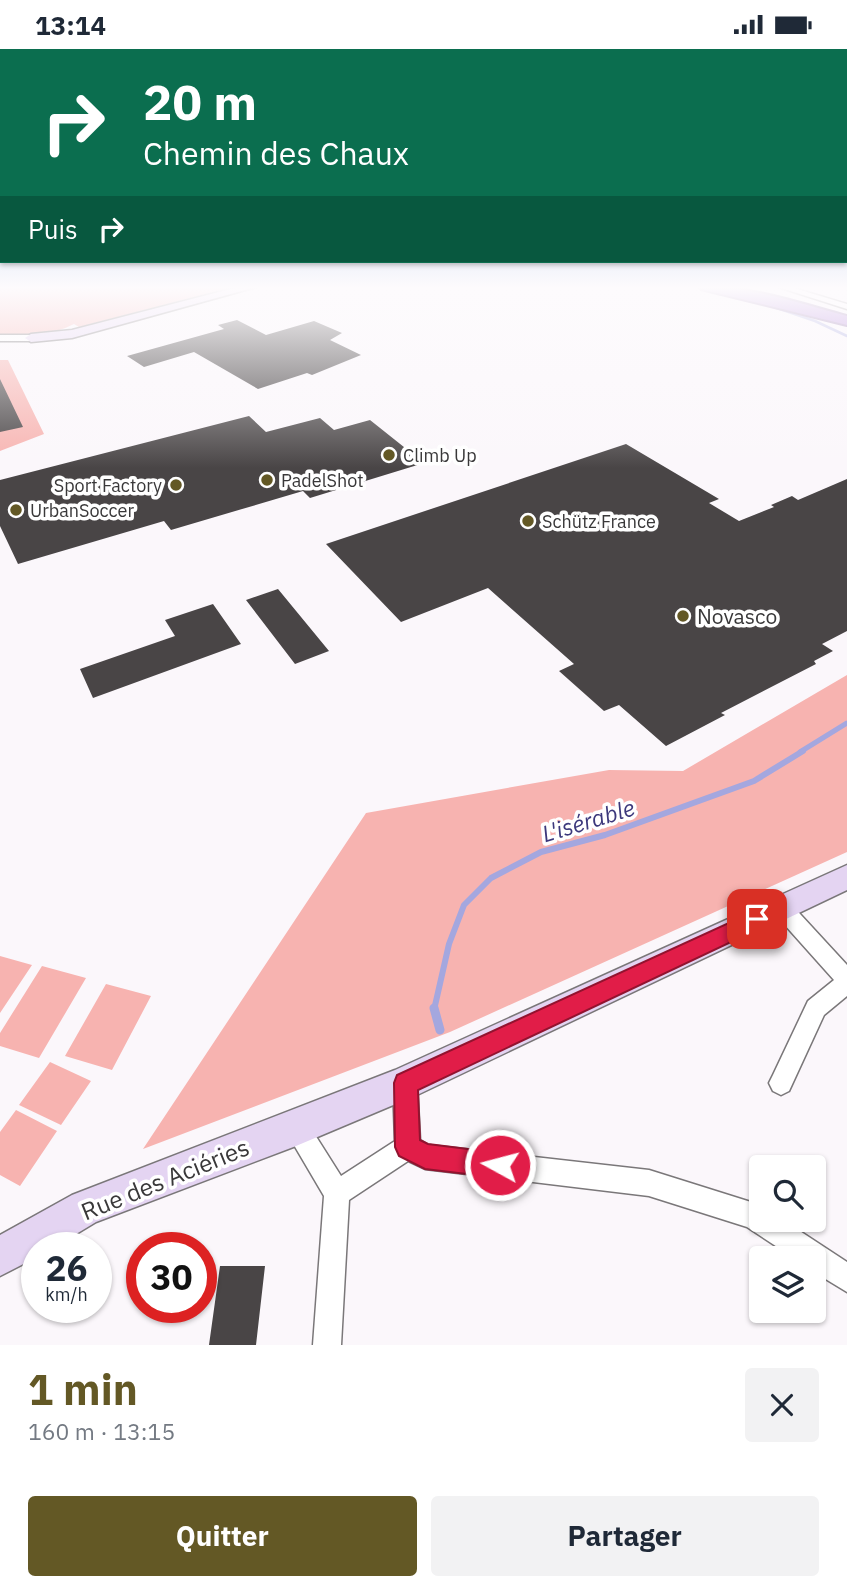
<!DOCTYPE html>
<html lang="fr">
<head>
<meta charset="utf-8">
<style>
	:root { --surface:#fff; --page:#f2f2f3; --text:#1f2937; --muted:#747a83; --accent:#635825 }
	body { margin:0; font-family:"IBM Plex Sans",sans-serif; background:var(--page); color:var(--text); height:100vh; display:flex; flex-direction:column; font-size:26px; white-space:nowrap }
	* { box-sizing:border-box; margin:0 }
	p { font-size:23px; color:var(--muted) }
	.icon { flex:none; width:38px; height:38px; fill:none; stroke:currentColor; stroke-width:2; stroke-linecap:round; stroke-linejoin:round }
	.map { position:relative; height:1296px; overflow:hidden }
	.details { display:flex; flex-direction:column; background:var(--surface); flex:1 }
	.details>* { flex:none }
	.hud { position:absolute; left:0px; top:0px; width:847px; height:214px; box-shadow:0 2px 5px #0004; background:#0b6e4f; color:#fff; overflow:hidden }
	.fabs { position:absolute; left:749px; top:1106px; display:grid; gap:14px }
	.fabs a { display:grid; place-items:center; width:77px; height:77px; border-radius:7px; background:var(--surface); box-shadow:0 2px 5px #0004; font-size:35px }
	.speed { position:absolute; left:21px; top:1183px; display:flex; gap:14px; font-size:35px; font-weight:700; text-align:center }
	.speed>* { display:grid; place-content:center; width:91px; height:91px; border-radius:50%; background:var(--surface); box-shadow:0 2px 5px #0004; line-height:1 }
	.speed small { font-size:18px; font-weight:400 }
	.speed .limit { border:10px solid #d22; background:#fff; color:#111 }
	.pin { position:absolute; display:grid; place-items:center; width:60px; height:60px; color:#fff; margin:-30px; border-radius:14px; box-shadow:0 4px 10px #0006 }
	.me { position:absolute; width:77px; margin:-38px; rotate:277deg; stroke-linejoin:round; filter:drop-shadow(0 0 5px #0008) }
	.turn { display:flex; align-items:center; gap:24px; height:147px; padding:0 28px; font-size:32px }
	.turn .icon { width:91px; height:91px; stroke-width:2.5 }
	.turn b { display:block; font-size:49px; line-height:60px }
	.then { display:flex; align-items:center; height:66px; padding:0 28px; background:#0003; gap:14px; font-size:26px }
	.round { display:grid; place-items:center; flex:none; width:74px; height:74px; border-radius:7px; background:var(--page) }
	.summary { display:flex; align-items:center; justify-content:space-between; height:119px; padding:0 28px }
	h1 { font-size:42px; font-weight:800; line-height:52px; color:var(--accent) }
	.primary-button { display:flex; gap:14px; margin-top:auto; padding:14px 28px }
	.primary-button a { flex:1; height:80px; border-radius:7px; background:var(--accent); color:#fff; font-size:28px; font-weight:800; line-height:80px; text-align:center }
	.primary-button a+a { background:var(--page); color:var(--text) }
	.status { display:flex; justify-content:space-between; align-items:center; height:49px; padding:0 35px; background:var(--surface); direction:ltr }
	.status svg { height:19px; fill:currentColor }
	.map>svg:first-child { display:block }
	.green { fill:#f7b3b0 }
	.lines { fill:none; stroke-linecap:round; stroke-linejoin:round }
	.stream-far3 { stroke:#a4a7df; stroke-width:2.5 }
	.stream-far2 { stroke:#a4a7df; stroke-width:5 }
	.stream-far1 { stroke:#a4a7df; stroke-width:6 }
	.stream { stroke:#a4a7df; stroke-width:9 }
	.building { fill:#494546 }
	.street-casing { stroke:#7a7779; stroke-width:3 }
	.secondary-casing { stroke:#7a7779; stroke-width:3 }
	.highway-casing { stroke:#7f5c9d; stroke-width:4 }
	.street { fill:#fff; fill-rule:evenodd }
	.secondary { fill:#e4d4f2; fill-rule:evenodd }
	.highway { fill:#a570d3; fill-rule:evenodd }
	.route { fill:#e11d48; stroke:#92132f; stroke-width:2 }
	.poi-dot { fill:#635825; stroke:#fff; stroke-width:2.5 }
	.labels { text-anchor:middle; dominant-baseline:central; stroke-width:7; stroke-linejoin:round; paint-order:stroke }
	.far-poi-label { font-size:18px; fill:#393839; stroke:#fff; text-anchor:start }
	.poi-label { font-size:21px; fill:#393839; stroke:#fff; text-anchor:start }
	.water-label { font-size:23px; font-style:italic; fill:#3c387c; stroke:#fff }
	.near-street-label { font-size:24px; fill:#393839; stroke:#fff }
</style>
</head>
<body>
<div class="status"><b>13:14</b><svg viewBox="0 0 49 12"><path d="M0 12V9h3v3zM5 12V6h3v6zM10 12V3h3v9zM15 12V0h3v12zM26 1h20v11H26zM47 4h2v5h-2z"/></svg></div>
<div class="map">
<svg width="847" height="1296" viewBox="0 0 847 1296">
	<rect width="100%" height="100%" fill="#fbf7fb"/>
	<path class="green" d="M0,237H237L79,278L74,275C51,287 26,287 0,287Z
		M0,311H8L44,385L0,402Z
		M847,626V803L450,983L143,1100L366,764L609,721L683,722Z
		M0,907L32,916L0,964Z
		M42,917L86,929L39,1009L0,997V984Z
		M106,935L151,947L112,1021L65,1007Z
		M50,1013L91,1032L61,1076L19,1056Z
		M16,1061L57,1082L20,1137L0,1126V1083Z"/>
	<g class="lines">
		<path class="stream-far3" d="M765,255L815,272L847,287"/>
		<path class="stream-far2" d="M800,703L847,674"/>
		<path class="stream-far1" d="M434,961L449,895L464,856L491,829L541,803L605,786L754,732L803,702"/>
		<path class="stream" d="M434,959L440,981"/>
	</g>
	<path class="building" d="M237,271L266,286L314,272L342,284L330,291L361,306L312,326L307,324L258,340L194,303L144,318L127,307L224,280L218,276Z
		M0,330L23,378L0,383Z
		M249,367L266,383L320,369L334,381L370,371L424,414L310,449L303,442L171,481L164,472L18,515L0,477V431Z
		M626,395L719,450L709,454L739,472L774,458L771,456L792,447L798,451L847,430V582L822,595L833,602L814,612L816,615L721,664L725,666L666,697L619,656L604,662L559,622L574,615L488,539L401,573L326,495Z
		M278,540L329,602L295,615L246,551Z
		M213,555L241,595L93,649L80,620L175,587L165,571Z
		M220,1217H265L256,1296H209Z"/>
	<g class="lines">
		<defs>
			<path id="street" d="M775,237H787L847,255V260Z
				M0,286H31L35,289L31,292H0Z
				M782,850L789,853L847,916V947L824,966L789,1042L781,1046L773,1042L769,1034L773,1026L808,952L834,931L775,865L772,859L775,853Z
				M405,1022L413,1026L417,1034L420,1091L428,1096L649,1121L754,1154L761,1157V1171H783L847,1213V1243L814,1223V1209H794L747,1178L649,1147L425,1120L408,1112L349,1151L341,1296H313L324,1147L284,1079L287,1070L296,1067L305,1070L341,1127L395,1092L393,1034L397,1026Z"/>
			<path id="secondary" d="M242,237H260L72,289L31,293L25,289L31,285L72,281Z
				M847,816V841L417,1046L296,1097L96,1173L53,1199H37V1208L0,1227V1186L72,1146L395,1021Z"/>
			<path id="highway" d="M699,237C750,237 799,254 847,267V276L701,240Z"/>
		</defs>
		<use href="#street" class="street-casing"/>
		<use href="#secondary" class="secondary-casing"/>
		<use href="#highway" class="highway-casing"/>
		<use href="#street" class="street"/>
		<use href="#secondary" class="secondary"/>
		<use href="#highway" class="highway"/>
	</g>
	<linearGradient id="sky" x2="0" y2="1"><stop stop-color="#8dafe4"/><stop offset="0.57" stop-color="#fdfbfd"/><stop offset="1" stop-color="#fdfbfd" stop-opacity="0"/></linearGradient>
	<rect width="847" height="419" fill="url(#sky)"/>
	<path class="route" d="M757,861L765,864L768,870L765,877L418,1041L420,1091L428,1095L500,1104L509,1108L512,1116L509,1125L500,1129L425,1120L399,1107L395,1098L394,1034L397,1026Z"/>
	<g class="poi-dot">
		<circle cx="389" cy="406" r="7"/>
		<circle cx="267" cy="431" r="7"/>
		<circle cx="176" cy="436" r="7"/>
		<circle cx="16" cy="461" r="7"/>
		<circle cx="528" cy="472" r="7"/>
		<circle cx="683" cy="567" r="7"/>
	</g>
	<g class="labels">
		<g class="far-poi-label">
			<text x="403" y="406">Climb Up</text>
			<text x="281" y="431">PadelShot</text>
			<text x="162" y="436" text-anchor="end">Sport Factory</text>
			<text x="30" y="461">UrbanSoccer</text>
			<text x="542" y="472">Schütz France</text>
		</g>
		<g class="poi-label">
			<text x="697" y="567">Novasco</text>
		</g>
		<g class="water-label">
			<text transform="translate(588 771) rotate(-17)">L'isérable</text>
		</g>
		<g class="near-street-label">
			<text transform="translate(165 1130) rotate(-22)">Rue des Aciéries</text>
		</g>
	</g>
</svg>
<div class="fabs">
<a><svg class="icon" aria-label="search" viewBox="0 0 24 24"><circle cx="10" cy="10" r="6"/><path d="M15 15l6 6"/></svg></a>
<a><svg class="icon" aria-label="layers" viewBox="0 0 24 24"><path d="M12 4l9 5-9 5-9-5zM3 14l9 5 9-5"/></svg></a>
</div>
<div class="speed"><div>26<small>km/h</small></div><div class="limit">30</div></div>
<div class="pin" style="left:757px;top:870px;background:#d93025"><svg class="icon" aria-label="arrive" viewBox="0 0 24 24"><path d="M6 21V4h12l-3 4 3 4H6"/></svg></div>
<svg class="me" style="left:500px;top:1116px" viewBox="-20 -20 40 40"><circle r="17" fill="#e11d48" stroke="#fff" stroke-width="3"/><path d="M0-11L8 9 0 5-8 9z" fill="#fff"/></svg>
<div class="hud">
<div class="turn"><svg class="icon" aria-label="right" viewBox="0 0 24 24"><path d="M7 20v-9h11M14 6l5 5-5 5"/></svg><div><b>20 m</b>Chemin des Chaux</div></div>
<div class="then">Puis<svg class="icon" aria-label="right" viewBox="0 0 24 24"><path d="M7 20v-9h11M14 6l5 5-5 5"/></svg></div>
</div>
</div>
<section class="details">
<div class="summary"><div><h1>1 min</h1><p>160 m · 13:15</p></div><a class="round"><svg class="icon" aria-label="close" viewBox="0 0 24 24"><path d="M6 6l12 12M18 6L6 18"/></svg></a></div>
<div class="primary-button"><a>Quitter</a><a>Partager</a></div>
</section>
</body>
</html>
